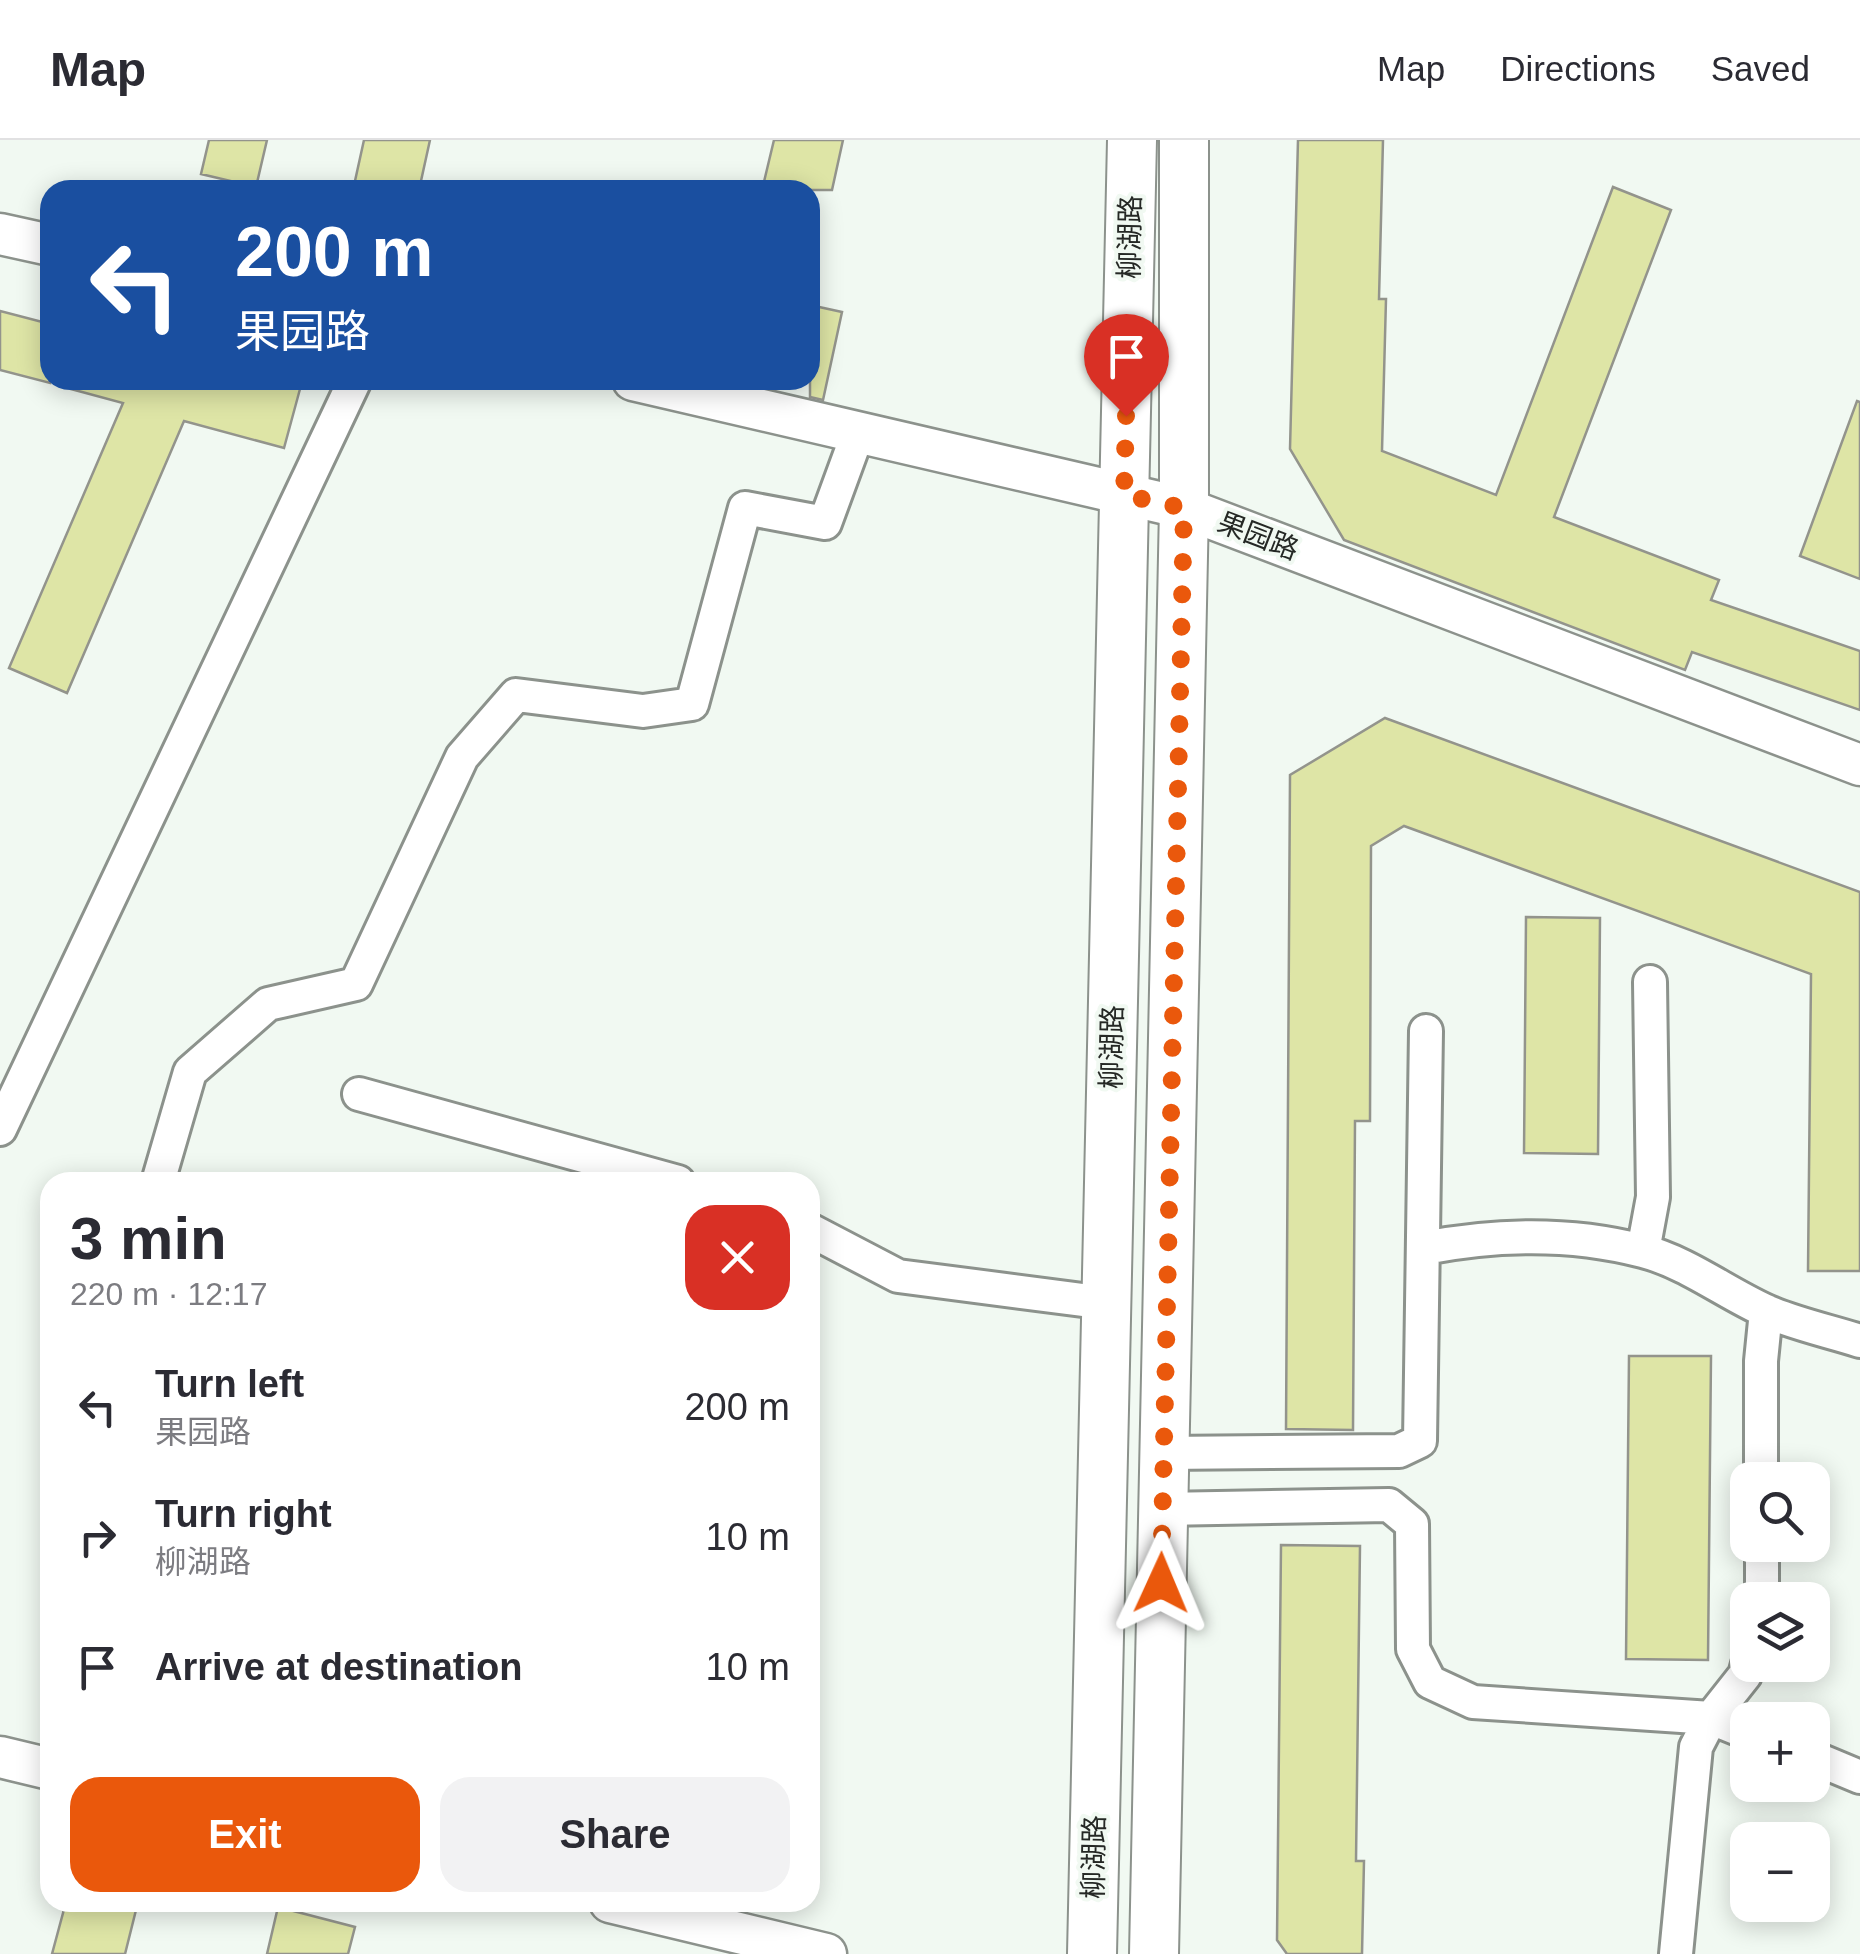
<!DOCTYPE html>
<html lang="en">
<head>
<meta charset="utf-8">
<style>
	:root { --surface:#fff; --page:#f2f2f3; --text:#2b2b33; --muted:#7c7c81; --line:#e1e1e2; --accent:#ea580c }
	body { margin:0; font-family:Helvetica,"Noto Sans SC",sans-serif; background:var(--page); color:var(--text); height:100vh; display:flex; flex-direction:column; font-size:38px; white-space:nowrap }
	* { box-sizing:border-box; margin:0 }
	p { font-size:32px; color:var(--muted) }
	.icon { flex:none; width:55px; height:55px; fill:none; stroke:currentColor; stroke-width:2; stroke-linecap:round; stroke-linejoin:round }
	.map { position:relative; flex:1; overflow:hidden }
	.sheet { position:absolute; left:40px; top:1032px; width:780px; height:740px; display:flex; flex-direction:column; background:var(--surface); border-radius:30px; box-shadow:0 5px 25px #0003 }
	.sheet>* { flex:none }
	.hud { position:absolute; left:40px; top:40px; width:780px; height:210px; border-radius:30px; box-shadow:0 5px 25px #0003; background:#1a4fa0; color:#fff; overflow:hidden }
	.buttons { position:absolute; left:1730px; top:1322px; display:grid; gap:20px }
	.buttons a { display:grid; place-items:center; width:100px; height:100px; border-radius:20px; background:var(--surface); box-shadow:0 5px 25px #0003; font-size:50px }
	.pin { position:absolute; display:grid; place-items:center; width:85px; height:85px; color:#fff; margin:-102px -42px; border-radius:50% 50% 50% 0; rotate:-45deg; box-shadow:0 0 10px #0007 }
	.pin .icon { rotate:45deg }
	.me { position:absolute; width:110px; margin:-55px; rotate:1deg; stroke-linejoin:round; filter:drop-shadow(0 0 8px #0008) }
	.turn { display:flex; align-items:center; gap:35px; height:210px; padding:0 30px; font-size:45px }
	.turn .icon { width:130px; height:130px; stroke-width:2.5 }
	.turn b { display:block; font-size:70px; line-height:85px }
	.round { display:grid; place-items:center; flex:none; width:105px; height:105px; border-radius:30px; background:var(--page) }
	.summary { display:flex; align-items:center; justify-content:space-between; height:170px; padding:0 30px }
	h1 { font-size:60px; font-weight:700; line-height:75px }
	.cta { display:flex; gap:20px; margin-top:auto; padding:20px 30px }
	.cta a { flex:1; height:115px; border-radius:30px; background:var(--accent); color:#fff; font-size:40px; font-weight:700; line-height:115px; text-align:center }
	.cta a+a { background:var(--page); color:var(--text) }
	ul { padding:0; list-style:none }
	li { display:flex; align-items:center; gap:30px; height:130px; padding:0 30px }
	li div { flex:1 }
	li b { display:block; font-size:38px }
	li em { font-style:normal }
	header { display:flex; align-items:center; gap:60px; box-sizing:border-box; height:140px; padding:0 50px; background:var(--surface); border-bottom:2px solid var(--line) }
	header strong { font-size:48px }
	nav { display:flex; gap:55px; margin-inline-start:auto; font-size:35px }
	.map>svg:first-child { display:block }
	.building { fill:#dee5a6; stroke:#93948c; stroke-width:2.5 }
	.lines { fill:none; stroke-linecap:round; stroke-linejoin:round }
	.minor-casing { stroke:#8c928c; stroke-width:38 }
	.tertiary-casing { stroke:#8c928c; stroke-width:45 }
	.secondary-casing { stroke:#8c928c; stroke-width:52 }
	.minor { stroke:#fff; stroke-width:32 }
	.tertiary { stroke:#fff; stroke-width:40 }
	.secondary { stroke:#fff; stroke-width:48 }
	.route { stroke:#ea580c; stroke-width:18; stroke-dasharray:0 32.4 }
	.labels { text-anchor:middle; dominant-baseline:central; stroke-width:8; stroke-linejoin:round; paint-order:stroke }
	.street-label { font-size:28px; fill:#252825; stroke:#f1f9f2 }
</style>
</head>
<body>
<header>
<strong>Map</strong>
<nav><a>Map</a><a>Directions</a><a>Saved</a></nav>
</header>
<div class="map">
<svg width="1860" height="1814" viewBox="0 0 1860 1814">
	<rect width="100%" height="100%" fill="#f1f9f2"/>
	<path class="building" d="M209,0H267L256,47L201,34Z
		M364,0H430L419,50H353Z
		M774,0H843L832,50H762Z
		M1298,0H1383L1379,159H1386L1382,311L1496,355L1613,47L1671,70L1554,377L1719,440L1711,460L1860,511V570L1692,512L1685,530L1344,400L1290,309Z
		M810,165L842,172L823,260L810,257Z
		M0,171L50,184V243L0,230Z
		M72,240H267L300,249L284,308L184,281L67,553L9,528L123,263L71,249Z
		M1857,261L1860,262V439L1800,416Z
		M1385,578L1860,752V1131H1808L1811,834L1404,686L1371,706L1370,981H1355L1353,1290L1286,1289L1290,635Z
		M1526,777L1600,778L1598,1014L1524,1013Z
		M1629,1216H1711L1708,1520L1626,1519Z
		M1281,1405L1360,1406L1356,1721H1364L1362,1814H1287L1277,1800Z
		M66,1762H138L125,1814H52Z
		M278,1767L355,1787L348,1814H267Z"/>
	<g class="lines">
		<defs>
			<path id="minor" d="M359,954L678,1042
				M0,989L355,240
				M158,1042L190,932L268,864L356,844L462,617L516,555L643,571L692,564L745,368L825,383L858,293
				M810,1090L898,1136L1106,1163
				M1424,1108C1496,1094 1570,1092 1643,1111C1688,1123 1724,1152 1766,1171C1795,1184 1829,1191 1860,1201
				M1643,1111L1653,1057L1650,842
				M1163,1313L1399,1311L1420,1301L1426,891
				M1761,1340V1221L1766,1171
				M1162,1369L1389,1365L1412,1384L1413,1509L1430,1542L1473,1562L1711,1578L1745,1535L1748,1524
				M1762,1460V1405
				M1812,1617L1860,1637
				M1676,1814L1696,1607L1711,1578L1748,1593"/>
			<path id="tertiary" d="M0,94L50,105
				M633,240L1184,368L1860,625
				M0,1617L50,1629
				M610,1762L826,1814"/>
			<path id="secondary" d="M1092,1814L1132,0
				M1154,1814L1184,368V0"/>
		</defs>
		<use href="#minor" class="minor-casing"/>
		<use href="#tertiary" class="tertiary-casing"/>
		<use href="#secondary" class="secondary-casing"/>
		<use href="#minor" class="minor"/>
		<use href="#tertiary" class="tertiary"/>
		<use href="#secondary" class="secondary"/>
	</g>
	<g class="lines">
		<path class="route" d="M1126,276L1124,355L1184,368L1161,1443"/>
	</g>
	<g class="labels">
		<g class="street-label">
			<text transform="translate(1130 97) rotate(-89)">柳湖路</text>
			<text transform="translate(1258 396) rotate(21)">果园路</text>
			<text transform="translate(1112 907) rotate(-89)">柳湖路</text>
			<text transform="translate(1094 1717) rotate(-89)">柳湖路</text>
		</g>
	</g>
</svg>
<div class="buttons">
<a><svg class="icon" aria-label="search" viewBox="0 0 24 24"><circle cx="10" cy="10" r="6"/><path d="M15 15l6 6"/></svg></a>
<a><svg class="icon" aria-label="layers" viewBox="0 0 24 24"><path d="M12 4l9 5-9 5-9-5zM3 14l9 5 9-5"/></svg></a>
<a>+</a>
<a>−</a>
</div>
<div class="pin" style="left:1126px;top:276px;background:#d93025"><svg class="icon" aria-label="arrive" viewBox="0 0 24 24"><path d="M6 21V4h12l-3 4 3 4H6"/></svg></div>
<svg class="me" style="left:1161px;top:1443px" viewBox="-20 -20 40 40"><path d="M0-17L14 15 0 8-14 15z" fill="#ea580c" stroke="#fff" stroke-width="4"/></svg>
<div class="hud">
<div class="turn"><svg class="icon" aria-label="left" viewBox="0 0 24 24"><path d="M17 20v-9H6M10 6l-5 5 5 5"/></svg><div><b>200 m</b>果园路</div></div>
</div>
<section class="sheet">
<div class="summary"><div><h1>3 min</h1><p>220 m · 12:17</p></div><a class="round" style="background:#d93025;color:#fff"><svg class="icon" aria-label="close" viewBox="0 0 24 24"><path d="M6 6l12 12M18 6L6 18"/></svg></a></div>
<ul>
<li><svg class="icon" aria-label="left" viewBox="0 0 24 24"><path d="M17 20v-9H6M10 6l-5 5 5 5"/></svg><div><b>Turn left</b><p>果园路</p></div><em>200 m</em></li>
<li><svg class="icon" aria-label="right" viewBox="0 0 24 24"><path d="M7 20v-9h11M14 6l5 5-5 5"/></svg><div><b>Turn right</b><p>柳湖路</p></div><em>10 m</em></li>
<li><svg class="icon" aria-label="arrive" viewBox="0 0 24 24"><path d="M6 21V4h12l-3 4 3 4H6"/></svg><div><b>Arrive at destination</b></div><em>10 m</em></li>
</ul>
<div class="cta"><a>Exit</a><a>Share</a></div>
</section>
</div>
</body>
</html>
